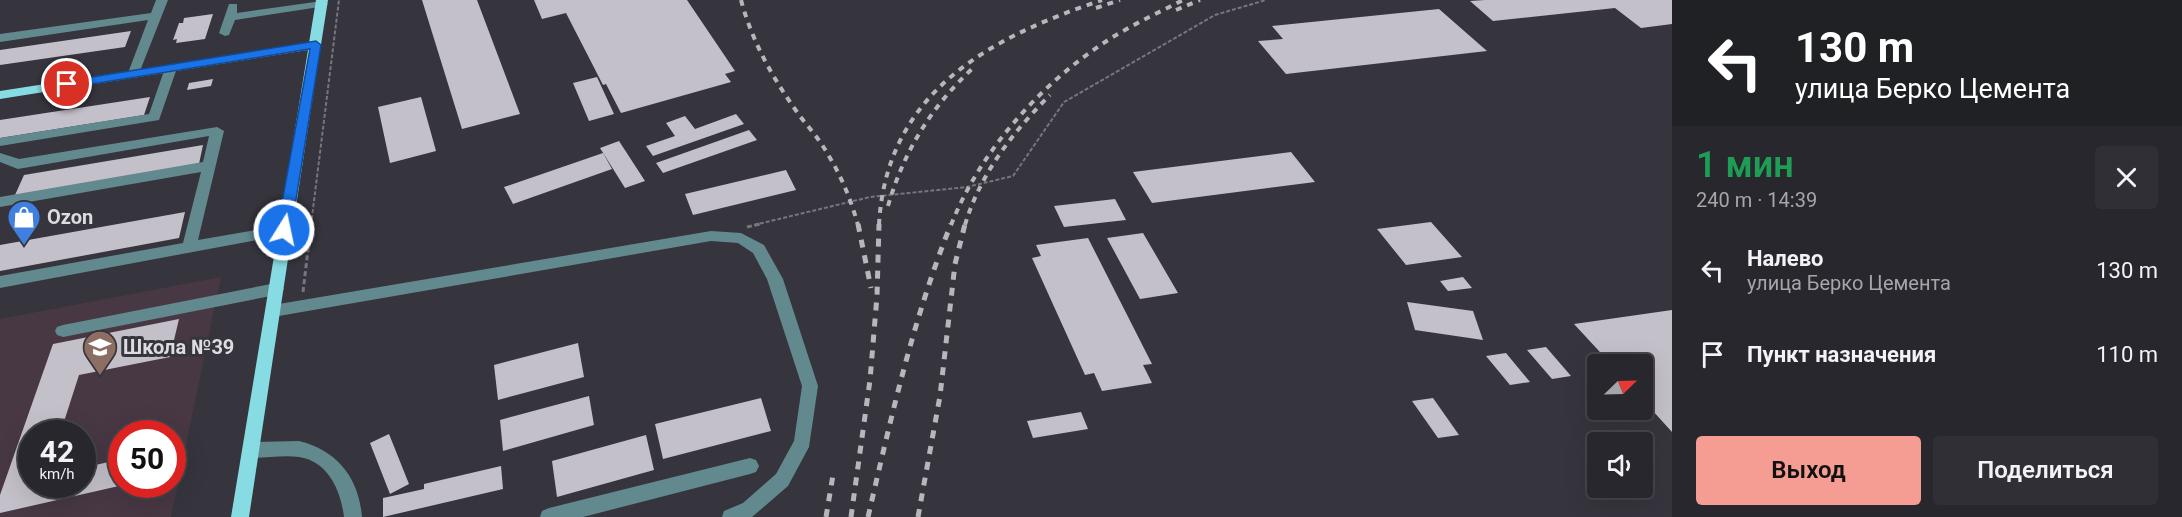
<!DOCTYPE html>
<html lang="ru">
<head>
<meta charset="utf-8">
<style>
	:root { --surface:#28272e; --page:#302f36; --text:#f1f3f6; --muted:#a5a5aa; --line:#44444a; --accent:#f59c93 }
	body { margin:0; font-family:Roboto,sans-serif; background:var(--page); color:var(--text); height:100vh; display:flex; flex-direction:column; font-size:22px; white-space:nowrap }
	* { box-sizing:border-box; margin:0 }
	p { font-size:20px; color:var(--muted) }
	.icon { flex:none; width:33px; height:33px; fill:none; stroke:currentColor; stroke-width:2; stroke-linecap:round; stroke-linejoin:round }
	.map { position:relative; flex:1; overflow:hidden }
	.panel { display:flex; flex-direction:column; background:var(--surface); width:510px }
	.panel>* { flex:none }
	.hud { background:#202124; color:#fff; overflow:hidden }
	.needle { width:39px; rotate:67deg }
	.controls { position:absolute; left:1587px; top:354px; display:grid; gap:12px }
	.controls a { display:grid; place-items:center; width:66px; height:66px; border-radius:6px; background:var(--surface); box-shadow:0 6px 24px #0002,0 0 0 2px var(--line); font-size:30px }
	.speed { position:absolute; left:18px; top:420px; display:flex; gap:12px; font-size:30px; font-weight:700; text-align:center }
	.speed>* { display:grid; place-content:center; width:78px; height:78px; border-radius:50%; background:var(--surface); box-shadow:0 6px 24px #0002,0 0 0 2px var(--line); line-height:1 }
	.speed small { font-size:15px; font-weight:400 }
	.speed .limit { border:9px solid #d22; background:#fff; color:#111 }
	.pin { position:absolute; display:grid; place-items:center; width:51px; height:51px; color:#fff; margin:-26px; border:3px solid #fff; border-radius:50%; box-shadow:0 2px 6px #0007 }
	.me { position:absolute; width:66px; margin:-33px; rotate:10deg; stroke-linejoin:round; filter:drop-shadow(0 0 4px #0008) }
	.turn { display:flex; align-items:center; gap:21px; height:126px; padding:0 24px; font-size:27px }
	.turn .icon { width:78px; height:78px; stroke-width:2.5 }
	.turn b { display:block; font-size:42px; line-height:51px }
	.round { display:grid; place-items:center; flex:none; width:63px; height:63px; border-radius:6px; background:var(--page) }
	.head { display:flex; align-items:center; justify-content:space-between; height:102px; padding:0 24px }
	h1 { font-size:36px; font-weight:600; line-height:45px; color:#1e9e55 }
	.button { display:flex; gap:12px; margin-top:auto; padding:12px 24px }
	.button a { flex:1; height:69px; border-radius:6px; background:var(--accent); color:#111; font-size:24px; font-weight:600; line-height:69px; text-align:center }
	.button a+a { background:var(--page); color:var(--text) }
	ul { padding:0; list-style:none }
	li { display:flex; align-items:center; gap:18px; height:84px; padding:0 24px }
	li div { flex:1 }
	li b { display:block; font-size:22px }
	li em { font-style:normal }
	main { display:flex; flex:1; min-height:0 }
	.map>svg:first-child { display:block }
	.education { fill:#473844; fill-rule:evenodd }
	.building { fill:#c4c0ca }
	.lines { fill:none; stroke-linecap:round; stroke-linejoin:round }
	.path-far1 { stroke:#77767e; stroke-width:2; stroke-dasharray:4 2; stroke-linecap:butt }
	.path { stroke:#77767e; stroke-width:3; stroke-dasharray:5 3; stroke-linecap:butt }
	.minor { fill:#62898d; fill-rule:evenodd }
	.major { fill:#87dce4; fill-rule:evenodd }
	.rail-far1 { stroke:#b7b6bd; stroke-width:4; stroke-dasharray:6 6; stroke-linecap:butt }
	.rail { stroke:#b7b6bd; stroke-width:5; stroke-dasharray:8 8; stroke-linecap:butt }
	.route { fill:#1a73e8; stroke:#114b97; stroke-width:1.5 }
	.labels { text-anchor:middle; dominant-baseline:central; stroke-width:6; stroke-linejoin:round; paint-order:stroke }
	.poi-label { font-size:20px; font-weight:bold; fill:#dddce2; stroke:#36343d; text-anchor:start }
</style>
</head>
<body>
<main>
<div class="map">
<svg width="1672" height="517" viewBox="0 0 1672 517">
	<rect width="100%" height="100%" fill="#36343d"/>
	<path class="education" d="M221,277L171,517H0V319ZM32,434H82V484H32ZM122,434H172V484H122Z"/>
	<path class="building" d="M422,0H477L520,114L462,129Z
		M534,0H687L735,71L725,74L731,82L621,113L606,84L603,85L566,13L542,19Z
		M1485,0H1672V24L1641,28L1615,8L1493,21L1470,1Z
		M1439,9L1487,51L1286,74L1258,41L1283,39L1272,26Z
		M213,14L205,39L176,43L177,39L173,40L179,23H183L184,18Z
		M131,31L125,47L0,65V50Z
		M597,77L614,114L589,121L573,83Z
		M213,79L211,86L187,90L189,83Z
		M150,97L144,115L0,138V120Z
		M421,97L436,151L390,163L378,107Z
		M736,114L744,124L653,156L646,146L675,136L666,123L685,116L695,129Z
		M749,130L757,140L663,173L656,163Z
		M619,141L645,181L625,188L600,148Z
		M203,145L199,164L15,195L24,175Z
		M1291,152L1315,182L1152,203L1133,172Z
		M603,153L612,169L513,204L504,187Z
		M786,170L796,190L693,215L685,194Z
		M1115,199L1126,220L1064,227L1054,206Z
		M185,212L179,238L0,271V245Z
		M1431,222L1462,257L1406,265L1377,229Z
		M1143,233L1178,293L1140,299L1107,238Z
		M1088,238L1152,364L1143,365L1152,383L1102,391L1094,373L1085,375L1032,258L1041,256L1036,245Z
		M1463,277L1472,288L1448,291L1440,281Z
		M1407,302L1473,311L1483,340L1415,330Z
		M1672,310V432L1642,399V364H1611L1574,324Z
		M179,319L170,357L79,375L60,434H32V484H82V468L122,459L119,486L0,513V495L53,344Z
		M578,343L584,377L498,400L494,365Z
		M1546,347L1571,376L1552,379L1527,350Z
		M1506,353L1530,382L1510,385L1486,356Z
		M589,396L594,425L503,451L500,420Z
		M761,398L771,431L663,459L655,424Z
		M1433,398L1459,435L1438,438L1412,401Z
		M1081,412L1088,429L1033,438L1027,421Z
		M389,434L409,484L390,494L370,443Z
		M646,435L654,470L557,497L552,461Z
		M501,466L503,489L383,517V498L424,489V484Z"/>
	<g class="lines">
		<path class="path-far1" d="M311,225L339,0
			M754,225L870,197L967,187L1013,176L1064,102L1215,15L1266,0"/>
		<path class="path" d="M747,227L760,224
			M303,292L311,224"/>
		<path class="minor" d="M156,0H168L138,76L134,77L128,73L148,20L0,42V34L151,13Z
			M322,1L328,4L326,6L235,20L229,35L225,36L219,33L229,4H237V13Z
			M171,64L177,68L159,120L0,146V138L149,114L165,68Z
			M217,127L224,131L198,240L284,225L291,230L289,234L0,288V276L183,243L201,172L0,207V197L203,162L209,136L18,169L0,162V153L19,159Z
			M711,231L741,233L764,245L783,279L818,386L809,447L788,486L752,517H722L724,511L743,503L776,474L794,441L802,386L767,279L753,253L738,243L711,241L273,317L267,315L265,311L267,307L273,305Z
			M276,283L281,285L284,289L281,293L276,295L63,337L57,335L55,331L57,327L63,325Z
			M299,441C337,450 359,478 362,517H344C341,491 328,461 299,457C283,455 267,458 251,458L245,456L242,450L245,444L251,442Z
			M750,458L756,460L759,466L756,472L750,474L583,517H540L542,511L549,508Z"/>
		<path class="major" d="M316,0H328C301,171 275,345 249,517H231L308,50L0,99V91L309,43Z"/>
		<path class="rail-far1" d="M741,0C752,41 772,77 797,112C807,126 819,138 827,153C841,175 851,200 858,225
			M1096,8L1120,0
			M1176,10L1200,0
			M888,206C904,151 931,107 973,68
			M879,225C886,92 989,38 1102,0
			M951,225C980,152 1037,88 1102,44C1127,27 1156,14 1183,0
			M965,225C980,174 1013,132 1050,95"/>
		<path class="rail" d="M858,224L871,288
			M826,517L833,475
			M851,517L870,380L877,296L879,224
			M868,517C891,418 913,319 951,224
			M918,517L940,396L955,264L965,224"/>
	</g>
	<path class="route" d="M316,41L321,45L291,230L284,234L277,230L310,49L67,88L62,84L67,81Z"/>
	<defs>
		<symbol id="shop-pin" viewBox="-11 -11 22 30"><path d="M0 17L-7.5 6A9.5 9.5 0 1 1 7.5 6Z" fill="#3f7fe0" stroke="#36343d"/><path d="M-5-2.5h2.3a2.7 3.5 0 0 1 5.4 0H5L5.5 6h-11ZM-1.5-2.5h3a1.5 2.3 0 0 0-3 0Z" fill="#fff"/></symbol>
		<symbol id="school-pin" viewBox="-11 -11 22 30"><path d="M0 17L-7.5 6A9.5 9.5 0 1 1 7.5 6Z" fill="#8d6e63" stroke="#36343d"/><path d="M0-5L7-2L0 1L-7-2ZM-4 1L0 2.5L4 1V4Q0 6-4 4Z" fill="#fff"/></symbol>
	</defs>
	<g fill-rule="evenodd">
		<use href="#shop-pin" x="5" y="198" width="38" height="52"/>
		<use href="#school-pin" x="81" y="328" width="38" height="52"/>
	</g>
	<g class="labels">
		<g class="poi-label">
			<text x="47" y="217">Ozon</text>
			<text x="123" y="347">Школа №39</text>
		</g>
	</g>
</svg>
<div class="controls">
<a><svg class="needle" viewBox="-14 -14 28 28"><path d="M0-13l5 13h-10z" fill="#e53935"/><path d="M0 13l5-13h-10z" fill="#a5a5aa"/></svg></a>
<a><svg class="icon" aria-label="sound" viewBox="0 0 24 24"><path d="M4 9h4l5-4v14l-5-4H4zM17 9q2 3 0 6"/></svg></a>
</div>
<div class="speed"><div>42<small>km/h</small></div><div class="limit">50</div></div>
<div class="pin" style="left:67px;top:84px;background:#d93025"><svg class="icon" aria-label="arrive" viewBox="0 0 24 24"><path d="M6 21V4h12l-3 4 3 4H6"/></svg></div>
<svg class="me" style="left:284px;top:230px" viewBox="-20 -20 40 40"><circle r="17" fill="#1a73e8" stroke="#fff" stroke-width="3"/><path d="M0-11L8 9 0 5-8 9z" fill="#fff"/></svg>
</div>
<section class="panel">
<div class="hud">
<div class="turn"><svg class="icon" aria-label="left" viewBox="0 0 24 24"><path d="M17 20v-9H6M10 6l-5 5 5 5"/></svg><div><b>130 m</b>улица Берко Цемента</div></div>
</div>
<div class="head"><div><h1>1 мин</h1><p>240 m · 14:39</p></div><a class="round"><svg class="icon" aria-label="close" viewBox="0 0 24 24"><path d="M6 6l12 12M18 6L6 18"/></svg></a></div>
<ul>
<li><svg class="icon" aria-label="left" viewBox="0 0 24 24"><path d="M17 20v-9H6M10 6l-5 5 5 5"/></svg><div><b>Налево</b><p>улица Берко Цемента</p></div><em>130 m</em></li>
<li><svg class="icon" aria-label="arrive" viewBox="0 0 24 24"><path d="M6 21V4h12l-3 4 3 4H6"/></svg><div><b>Пункт назначения</b></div><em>110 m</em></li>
</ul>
<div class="button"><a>Выход</a><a>Поделиться</a></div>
</section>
</main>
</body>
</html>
